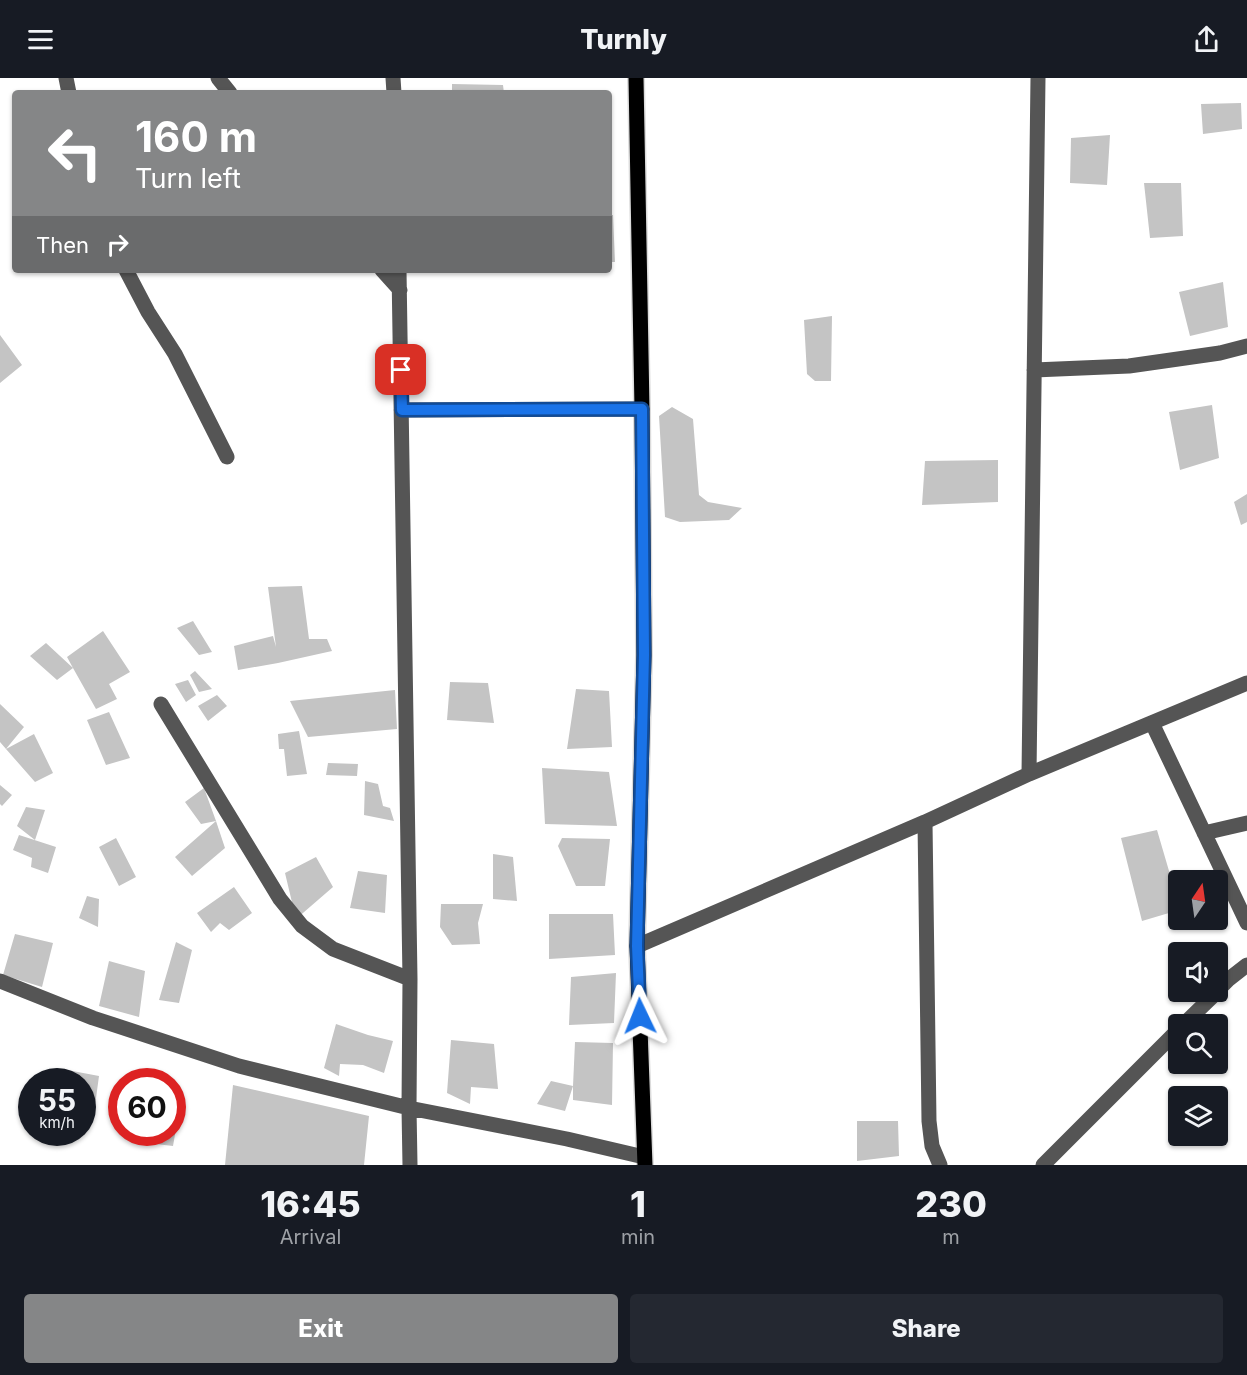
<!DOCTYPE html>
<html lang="en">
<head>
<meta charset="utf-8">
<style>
	:root { --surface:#171b24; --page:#242831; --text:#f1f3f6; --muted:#9ea1a6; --accent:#858687 }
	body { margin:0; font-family:Inter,sans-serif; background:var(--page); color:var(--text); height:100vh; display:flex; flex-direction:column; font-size:22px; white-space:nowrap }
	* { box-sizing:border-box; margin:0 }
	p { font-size:20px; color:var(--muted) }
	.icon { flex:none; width:33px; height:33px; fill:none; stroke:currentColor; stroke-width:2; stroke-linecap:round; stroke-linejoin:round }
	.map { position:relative; height:1087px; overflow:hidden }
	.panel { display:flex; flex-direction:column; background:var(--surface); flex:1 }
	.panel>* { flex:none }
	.top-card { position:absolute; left:12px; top:12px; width:600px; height:183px; border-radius:6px; box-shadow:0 2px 4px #0004; background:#858687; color:#fff; overflow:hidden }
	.needle { width:39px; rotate:13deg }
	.fabs { position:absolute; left:1168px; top:792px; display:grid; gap:12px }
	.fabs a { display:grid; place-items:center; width:60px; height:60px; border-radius:6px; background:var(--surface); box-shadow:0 2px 4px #0004; font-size:30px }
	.speed { position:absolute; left:18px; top:990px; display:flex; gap:12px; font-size:30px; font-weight:700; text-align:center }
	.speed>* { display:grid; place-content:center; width:78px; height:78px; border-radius:50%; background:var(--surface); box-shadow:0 2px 4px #0004; line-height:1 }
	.speed small { font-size:15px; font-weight:400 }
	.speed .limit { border:9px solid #d22; background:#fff; color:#111 }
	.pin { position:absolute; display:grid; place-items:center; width:51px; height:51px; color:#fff; margin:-26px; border-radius:12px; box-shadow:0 3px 9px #0006 }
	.me { position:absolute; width:66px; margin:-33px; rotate:358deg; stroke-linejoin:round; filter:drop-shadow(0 0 4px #0008) }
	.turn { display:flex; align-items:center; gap:21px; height:126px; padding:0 24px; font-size:27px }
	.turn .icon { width:78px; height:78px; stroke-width:2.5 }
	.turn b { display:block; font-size:42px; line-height:51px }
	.then { display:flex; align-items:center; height:57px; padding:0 24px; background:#0003; gap:12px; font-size:22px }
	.eta { display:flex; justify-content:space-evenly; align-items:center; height:102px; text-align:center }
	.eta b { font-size:36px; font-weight:800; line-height:42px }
	.primary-button { display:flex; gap:12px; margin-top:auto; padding:12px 24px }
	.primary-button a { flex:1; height:69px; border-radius:6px; background:var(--accent); color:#fff; font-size:24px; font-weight:800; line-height:69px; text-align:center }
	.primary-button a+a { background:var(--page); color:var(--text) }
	header { display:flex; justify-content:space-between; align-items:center; height:78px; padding:0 24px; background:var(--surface); font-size:27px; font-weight:800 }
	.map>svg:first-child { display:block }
	.building { fill:#c4c4c4 }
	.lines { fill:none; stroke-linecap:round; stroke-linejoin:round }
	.major-casing { stroke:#dbdbdb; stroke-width:18 }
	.minor { stroke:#555; stroke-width:15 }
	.major { stroke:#000; stroke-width:15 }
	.route-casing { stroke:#114b97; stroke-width:15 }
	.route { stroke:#1a73e8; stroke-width:10 }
</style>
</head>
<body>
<header><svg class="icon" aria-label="menu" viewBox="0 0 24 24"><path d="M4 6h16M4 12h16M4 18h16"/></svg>Turnly<svg class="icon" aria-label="share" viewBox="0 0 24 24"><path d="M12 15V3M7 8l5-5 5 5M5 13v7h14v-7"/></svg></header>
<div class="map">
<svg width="1247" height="1087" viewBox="0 0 1247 1087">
	<rect width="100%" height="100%" fill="#fff"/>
	<path class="building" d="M452,6L503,7L504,15H452Z
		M1241,25L1242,51L1203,56L1201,26Z
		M1110,57L1107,107L1070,105L1071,60Z
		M1144,105H1181L1183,158L1150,160Z
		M609,137H613L615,184H609Z
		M1223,204L1228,249L1190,258L1179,214Z
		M832,238L831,303H815L807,296L804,242Z
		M0,257L22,287L0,305Z
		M1212,327L1219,380L1180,392L1169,334Z
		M672,329L693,341L699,417L708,424L742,430L729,442L680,444L665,439L659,338Z
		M998,382V424L922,427L925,383Z
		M1247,416V444L1241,447L1234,424Z
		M302,508L309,561H327L332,573L278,585L238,592L234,568L273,558L276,569L268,509Z
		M193,543L212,574L199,577L177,550Z
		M103,553L130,594L109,606L117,621L96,631L73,590L57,602L30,578L46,565L73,590L67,579Z
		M195,593L212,611L199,614L190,597Z
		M188,602L196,617L186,624L175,606Z
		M450,604L488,605L494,645L447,642Z
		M576,611L609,613L612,669L567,671Z
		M395,612L397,651L308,659L290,623Z
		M217,617L227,628L208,643L198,628Z
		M0,626L24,649L6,671L0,664Z
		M109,634L130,680L106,687L87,642Z
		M299,653L307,696L287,698L284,671H279L278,656Z
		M34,656L53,695L35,704L6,671Z
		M328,685L358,686L357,698L326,697Z
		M542,690L609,694L617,748L545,746Z
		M365,703L378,706L383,728L390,730L394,743L364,737Z
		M0,707L12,717L2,728L0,726Z
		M204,710L216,743L201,746L185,724Z
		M26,729L45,732L35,762L17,748Z
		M216,743L225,770L192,798L175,779Z
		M1157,752L1179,827V832L1142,843L1121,760Z
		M19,757L56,769L48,795L31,789L32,780L13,772Z
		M116,760L136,799L119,808L99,769Z
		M562,760L610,761L605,808H576L558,768Z
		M493,776L513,779L517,823L493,821Z
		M316,779L333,809L296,841L285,795Z
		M358,793L387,797L385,835L350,830Z
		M234,809L252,835L229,852L220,845L211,854L197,835Z
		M87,818L99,821L98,849L79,840Z
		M441,826H483L478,845L480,866L452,867L440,849Z
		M549,836H613L615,877L549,881Z
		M15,856L53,865L42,909L3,897Z
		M176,864L192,872L179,925L159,922Z
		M109,883L145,893L139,939L99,928Z
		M616,895L614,945L569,947L571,899Z
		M336,946L368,957L393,963L384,995L363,987L340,986L339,998L324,990Z
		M451,962L494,966L498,1011L471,1009L470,1026L447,1015Z
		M575,964L613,965L612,1027L573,1022V1008L565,1033L537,1026L551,1003L573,1008Z
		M62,991L99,998L94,1035L82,1032V1004H59Z
		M233,1007L369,1038L364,1087H225Z
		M172,1025L180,1028L173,1068L139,1064L140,1054H172Z
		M857,1043H898L899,1078L857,1083Z"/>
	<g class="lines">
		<defs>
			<path id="major" d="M636,0L642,331L644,577L637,868L645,1087"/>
		</defs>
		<use href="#major" class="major-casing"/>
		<path class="minor" d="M66,0L69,15
			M218,0L230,15
			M393,0L394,15
			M126,192L148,234L175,276L227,379
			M382,192L400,212
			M399,192L410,901L409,1030L410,1087
			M1034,292L1129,288L1220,275L1247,268
			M401,332L642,331
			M161,626L280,821L302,848L333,871L410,901
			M1152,645L1247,845
			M1029,696L1038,0
			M925,744L929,1043L932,1068L940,1087
			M1204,755L1247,745
			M637,868L925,744L1029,696L1247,605
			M0,903L93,940L239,988L409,1030L567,1061L644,1079
			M1218,912L1229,901L1247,887
			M1184,946L1217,914
			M1043,1087L1179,951"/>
		<use href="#major" class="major"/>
	</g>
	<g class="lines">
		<defs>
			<path id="route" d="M401,292L402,332L642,331L644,577L637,868L640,938"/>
		</defs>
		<use href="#route" class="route-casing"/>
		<use href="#route" class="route"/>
	</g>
</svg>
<div class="fabs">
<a><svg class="needle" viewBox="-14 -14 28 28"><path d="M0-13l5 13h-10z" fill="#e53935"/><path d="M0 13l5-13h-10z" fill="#9ea1a6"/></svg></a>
<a><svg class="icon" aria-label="sound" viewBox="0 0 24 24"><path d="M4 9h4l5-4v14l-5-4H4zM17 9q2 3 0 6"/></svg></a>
<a><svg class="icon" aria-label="search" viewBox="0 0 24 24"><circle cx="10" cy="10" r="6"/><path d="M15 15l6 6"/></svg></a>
<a><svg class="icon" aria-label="layers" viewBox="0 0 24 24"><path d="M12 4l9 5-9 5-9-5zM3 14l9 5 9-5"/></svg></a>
</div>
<div class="speed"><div>55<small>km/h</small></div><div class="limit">60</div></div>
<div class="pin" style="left:401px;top:292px;background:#d93025"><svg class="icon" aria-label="arrive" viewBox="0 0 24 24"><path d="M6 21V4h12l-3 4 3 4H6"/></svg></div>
<svg class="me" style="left:640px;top:938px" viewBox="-20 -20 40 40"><path d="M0-17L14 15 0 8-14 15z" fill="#1a73e8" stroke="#fff" stroke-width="4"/></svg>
<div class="top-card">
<div class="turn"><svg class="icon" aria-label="left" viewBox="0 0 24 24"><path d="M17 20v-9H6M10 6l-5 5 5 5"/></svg><div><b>160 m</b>Turn left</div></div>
<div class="then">Then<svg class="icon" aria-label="right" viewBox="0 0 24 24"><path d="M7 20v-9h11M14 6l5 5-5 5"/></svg></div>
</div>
</div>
<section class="panel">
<div class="eta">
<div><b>16:45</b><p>Arrival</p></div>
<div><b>1</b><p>min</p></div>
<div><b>230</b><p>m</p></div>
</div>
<div class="primary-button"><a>Exit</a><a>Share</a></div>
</section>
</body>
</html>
